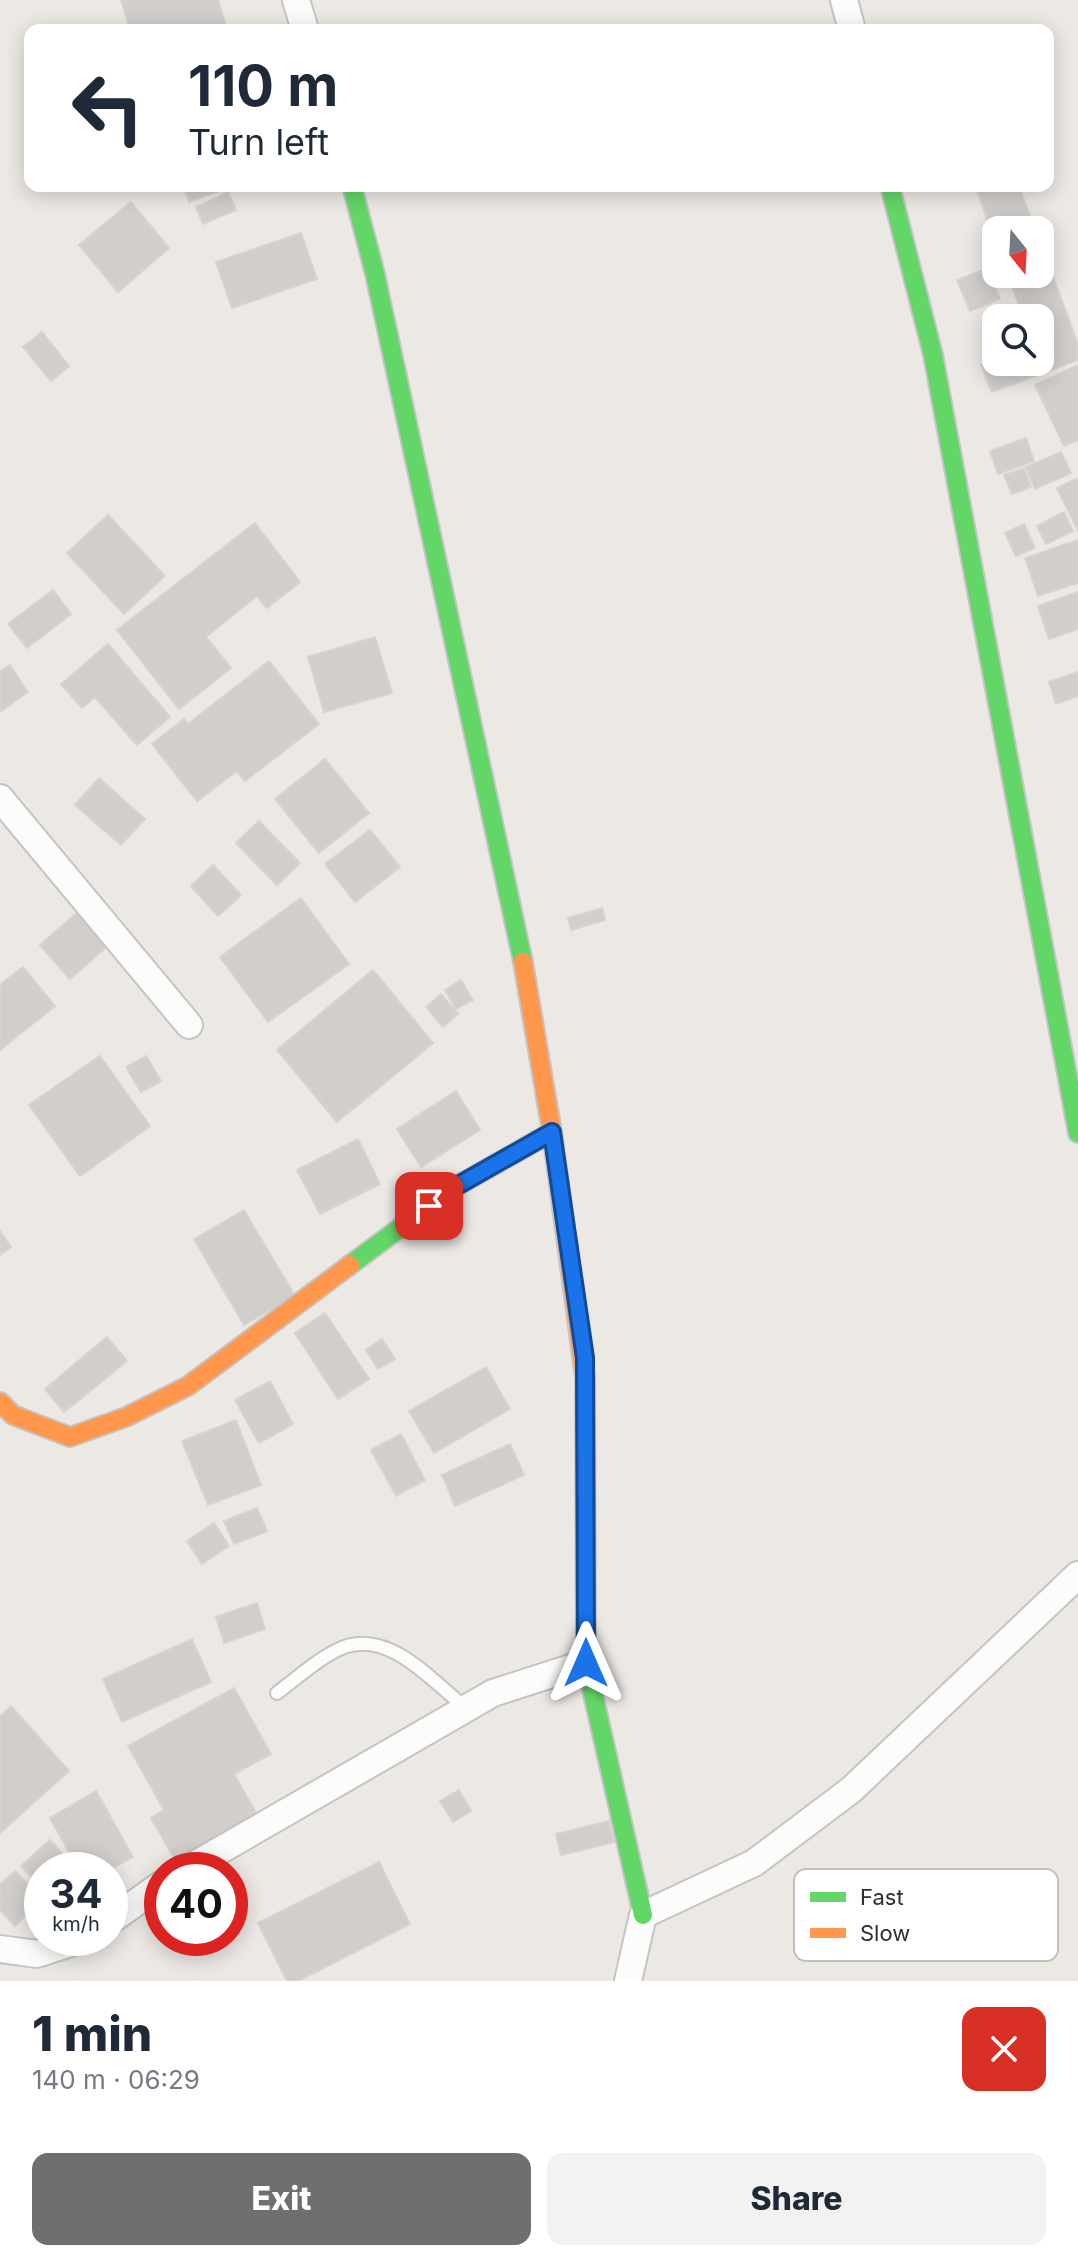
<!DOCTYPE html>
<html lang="en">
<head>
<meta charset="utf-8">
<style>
	:root { --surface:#fff; --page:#f2f2f3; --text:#1f2937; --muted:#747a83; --accent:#706f6e }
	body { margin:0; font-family:Inter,sans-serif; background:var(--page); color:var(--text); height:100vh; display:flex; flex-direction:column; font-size:30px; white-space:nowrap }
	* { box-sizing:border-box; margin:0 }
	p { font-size:26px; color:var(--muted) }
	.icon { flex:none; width:44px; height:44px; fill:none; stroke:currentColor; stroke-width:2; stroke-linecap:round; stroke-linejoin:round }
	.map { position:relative; height:1981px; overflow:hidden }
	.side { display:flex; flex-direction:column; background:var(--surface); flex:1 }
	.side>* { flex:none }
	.hud { position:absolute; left:24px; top:24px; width:1030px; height:168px; border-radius:16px; box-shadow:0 4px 20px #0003; background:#fff; color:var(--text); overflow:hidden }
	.needle { width:52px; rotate:162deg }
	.tools { position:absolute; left:982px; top:216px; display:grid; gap:16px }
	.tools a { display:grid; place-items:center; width:72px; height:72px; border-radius:16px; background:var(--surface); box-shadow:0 4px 20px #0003; font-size:40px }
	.speed { position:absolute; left:24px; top:1852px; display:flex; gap:16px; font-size:40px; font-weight:700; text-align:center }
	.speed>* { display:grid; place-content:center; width:104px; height:104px; border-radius:50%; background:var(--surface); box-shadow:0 4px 20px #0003; line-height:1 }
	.speed small { font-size:20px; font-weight:400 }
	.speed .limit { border:12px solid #d22; background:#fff; color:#111 }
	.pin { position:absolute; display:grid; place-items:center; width:68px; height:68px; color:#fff; margin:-34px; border-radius:16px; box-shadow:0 4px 12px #0006 }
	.me { position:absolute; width:88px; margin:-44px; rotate:0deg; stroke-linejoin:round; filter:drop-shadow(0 0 6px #0008) }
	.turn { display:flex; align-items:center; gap:28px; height:168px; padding:0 32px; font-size:36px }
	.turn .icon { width:104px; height:104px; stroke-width:2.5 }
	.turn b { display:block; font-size:56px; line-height:68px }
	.round { display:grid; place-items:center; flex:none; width:84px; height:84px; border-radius:16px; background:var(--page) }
	.summary { display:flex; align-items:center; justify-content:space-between; height:136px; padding:0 32px }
	h1 { font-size:48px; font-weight:800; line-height:60px }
	.primary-button { display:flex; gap:16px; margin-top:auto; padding:16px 32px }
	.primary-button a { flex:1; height:92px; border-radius:16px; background:var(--accent); color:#fff; font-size:32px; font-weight:800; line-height:92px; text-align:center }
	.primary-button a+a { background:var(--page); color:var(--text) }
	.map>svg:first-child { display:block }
	.building { fill:#d1cecb; stroke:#d7d4d0; stroke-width:2 }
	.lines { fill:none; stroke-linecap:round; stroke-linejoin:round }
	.lane-casing { stroke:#c5c4c5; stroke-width:16 }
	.street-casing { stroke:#c5c4c5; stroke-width:30 }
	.fast-casing { stroke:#c5c4c5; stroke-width:22 }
	.slow-casing { stroke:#c5c4c5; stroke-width:22 }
	.lane { stroke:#fcfcfb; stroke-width:12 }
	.street { stroke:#fcfcfb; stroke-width:26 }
	.fast { stroke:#63d668; stroke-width:18 }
	.slow { stroke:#ff974d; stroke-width:18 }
	.route-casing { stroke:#114b97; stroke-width:20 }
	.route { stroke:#1a73e8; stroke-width:14 }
	.key { fill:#fff; stroke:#c0c0c0; stroke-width:2 }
	.key-label { font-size:22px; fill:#2e2e2e }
</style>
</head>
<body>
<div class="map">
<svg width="1078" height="1981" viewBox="0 0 1078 1981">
	<rect width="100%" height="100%" fill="#ece8e4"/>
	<path class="building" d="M121,0H218L226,26L213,30H130Z
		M183,186H233L189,202Z
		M975,186H1019L1035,230H996V243Z
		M228,192L236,210L203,224L196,207Z
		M131,202L169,248L118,292L79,245Z
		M301,233L317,279L232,308L216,262Z
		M1040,242L1078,344V360L992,392L981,365L996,359V362H1040V318H1024L1007,274H1040Z
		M988,268L1000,299L970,311L957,280Z
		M42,332L69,366L51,381L23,347Z
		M1078,365V440L1064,446L1035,385Z
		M1026,438L1034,461L998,474L990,451Z
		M1061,452L1071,473L1035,489L1026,467Z
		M1024,468L1031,487L1012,494L1004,475Z
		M1078,478V531L1057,488Z
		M1064,512L1073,531L1046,544L1037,526Z
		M108,515L165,576L124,614L67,553Z
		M255,523L300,582L267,608L257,596L206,637L231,668L179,709L117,630Z
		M1024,524L1035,548L1016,556L1005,533Z
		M1078,540V583L1038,596L1025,558Z
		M53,590L71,614L27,648L8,624Z
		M1078,592V629L1049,639L1038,606Z
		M375,637L392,693L324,712L308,657Z
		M108,644L170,717L137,745L95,697L82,708L61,684Z
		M269,661L319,724L245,781L237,771L197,801L152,744L184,719L188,724Z
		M10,665L28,692L0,712V672Z
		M1078,672V696L1056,704L1049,682Z
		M325,759L369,813L319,853L275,799Z
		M99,778L145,819L121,845L75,805Z
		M259,821L300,863L277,885L236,843Z
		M370,830L400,867L355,902L325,864Z
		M213,865L241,895L218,916L191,886Z
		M301,898L349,964L268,1022L220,957Z
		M602,908L605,920L571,930L568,918Z
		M80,910L110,944L70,979L40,945Z
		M23,967L55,1006L0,1050V985Z
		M373,970L433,1043L337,1122L277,1050Z
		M461,980L473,1000L456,1009L445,990Z
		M441,994L458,1014L443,1027L426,1007Z
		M100,1056L150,1126L80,1176L29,1105Z
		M146,1056L161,1081L141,1092L126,1067Z
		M456,1091L480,1130L421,1167L397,1129Z
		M358,1139L380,1184L320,1214L297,1170Z
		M244,1210L295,1296L244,1325L194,1239Z
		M0,1231L11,1247L0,1255Z
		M325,1313L369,1379L338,1399L295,1333Z
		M107,1337L127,1361L64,1412L45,1389Z
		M382,1339L395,1359L378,1369L366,1350Z
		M486,1367L510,1409L434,1453L409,1411Z
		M270,1381L293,1424L259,1443L235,1400Z
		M236,1420L261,1485L208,1505L182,1441Z
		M401,1434L425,1480L396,1496L371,1450Z
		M510,1444L524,1475L455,1506L442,1475Z
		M257,1508L267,1531L234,1544L224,1521Z
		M214,1523L229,1546L202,1564L187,1541Z
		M257,1603L265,1629L224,1643L216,1617Z
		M192,1639L211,1682L122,1722L103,1679Z
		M234,1688L271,1754L234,1774L258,1816L176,1862L151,1818L164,1810L128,1746Z
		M11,1706L69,1771L0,1833V1716Z
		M459,1790L471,1811L453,1822L440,1801Z
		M96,1791L133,1857L109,1870H79L50,1818Z
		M609,1821L614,1842L561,1855L556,1834Z
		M50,1840L77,1870H42V1889L21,1866Z
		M379,1862L410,1924L298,1981H287L258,1923Z
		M15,1871L42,1899L15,1926L0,1910V1884Z"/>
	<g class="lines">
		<defs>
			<path id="lane" d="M277,1693C297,1678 321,1656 344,1647C390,1630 433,1682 466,1708"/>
			<path id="street" d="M296,0L305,30
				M844,0L852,30
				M0,798L189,1025
				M186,1870L493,1693L586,1663
				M110,1921L162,1884
				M0,1949L37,1954L86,1938
				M628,1981L643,1915L754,1863L851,1790L1078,1575"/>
			<path id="fast" d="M352,186L375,274L523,962
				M890,186L933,355L1078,1133
				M350,1265L455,1187L552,1132
				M585,1378L586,1663L643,1915"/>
			<path id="slow" d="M523,962L552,1132L585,1378
				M0,1402L13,1415L70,1437L126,1417L188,1386L350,1265"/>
		</defs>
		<use href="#lane" class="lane-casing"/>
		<use href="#street" class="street-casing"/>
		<use href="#fast" class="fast-casing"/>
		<use href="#slow" class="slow-casing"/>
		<use href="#lane" class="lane"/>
		<use href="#street" class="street"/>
		<use href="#fast" class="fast"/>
		<use href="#slow" class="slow"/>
	</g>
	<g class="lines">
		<defs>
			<path id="route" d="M429,1206L455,1187L552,1132L585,1358L586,1663"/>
		</defs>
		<use href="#route" class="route-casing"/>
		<use href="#route" class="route"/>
	</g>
	<rect x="794" y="1869" width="264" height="92" rx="12" class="key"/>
	<rect x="810" y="1892" width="36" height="10" fill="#63d668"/>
	<rect x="810" y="1928" width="36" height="10" fill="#ff974d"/>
	<g class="key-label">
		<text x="860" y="1905">Fast</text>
		<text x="860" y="1941">Slow</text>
	</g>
</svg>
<div class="tools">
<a><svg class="needle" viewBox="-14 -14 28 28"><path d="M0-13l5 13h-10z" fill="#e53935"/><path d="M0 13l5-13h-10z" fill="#747a83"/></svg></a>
<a><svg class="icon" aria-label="search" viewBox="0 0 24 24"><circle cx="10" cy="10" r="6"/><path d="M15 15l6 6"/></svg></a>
</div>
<div class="speed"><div>34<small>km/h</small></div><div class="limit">40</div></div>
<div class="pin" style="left:429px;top:1206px;background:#d93025"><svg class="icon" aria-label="arrive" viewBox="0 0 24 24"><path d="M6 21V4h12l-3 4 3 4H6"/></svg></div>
<svg class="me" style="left:586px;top:1663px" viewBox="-20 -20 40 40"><path d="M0-17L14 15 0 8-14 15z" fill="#1a73e8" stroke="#fff" stroke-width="4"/></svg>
<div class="hud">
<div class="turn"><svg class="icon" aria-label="left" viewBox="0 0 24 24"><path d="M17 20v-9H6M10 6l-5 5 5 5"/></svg><div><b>110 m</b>Turn left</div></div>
</div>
</div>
<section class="side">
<div class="summary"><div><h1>1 min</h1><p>140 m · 06:29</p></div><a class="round" style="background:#d93025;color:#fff"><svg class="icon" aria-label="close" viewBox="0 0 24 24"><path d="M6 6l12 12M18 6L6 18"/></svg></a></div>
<div class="primary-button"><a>Exit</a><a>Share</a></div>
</section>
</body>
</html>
